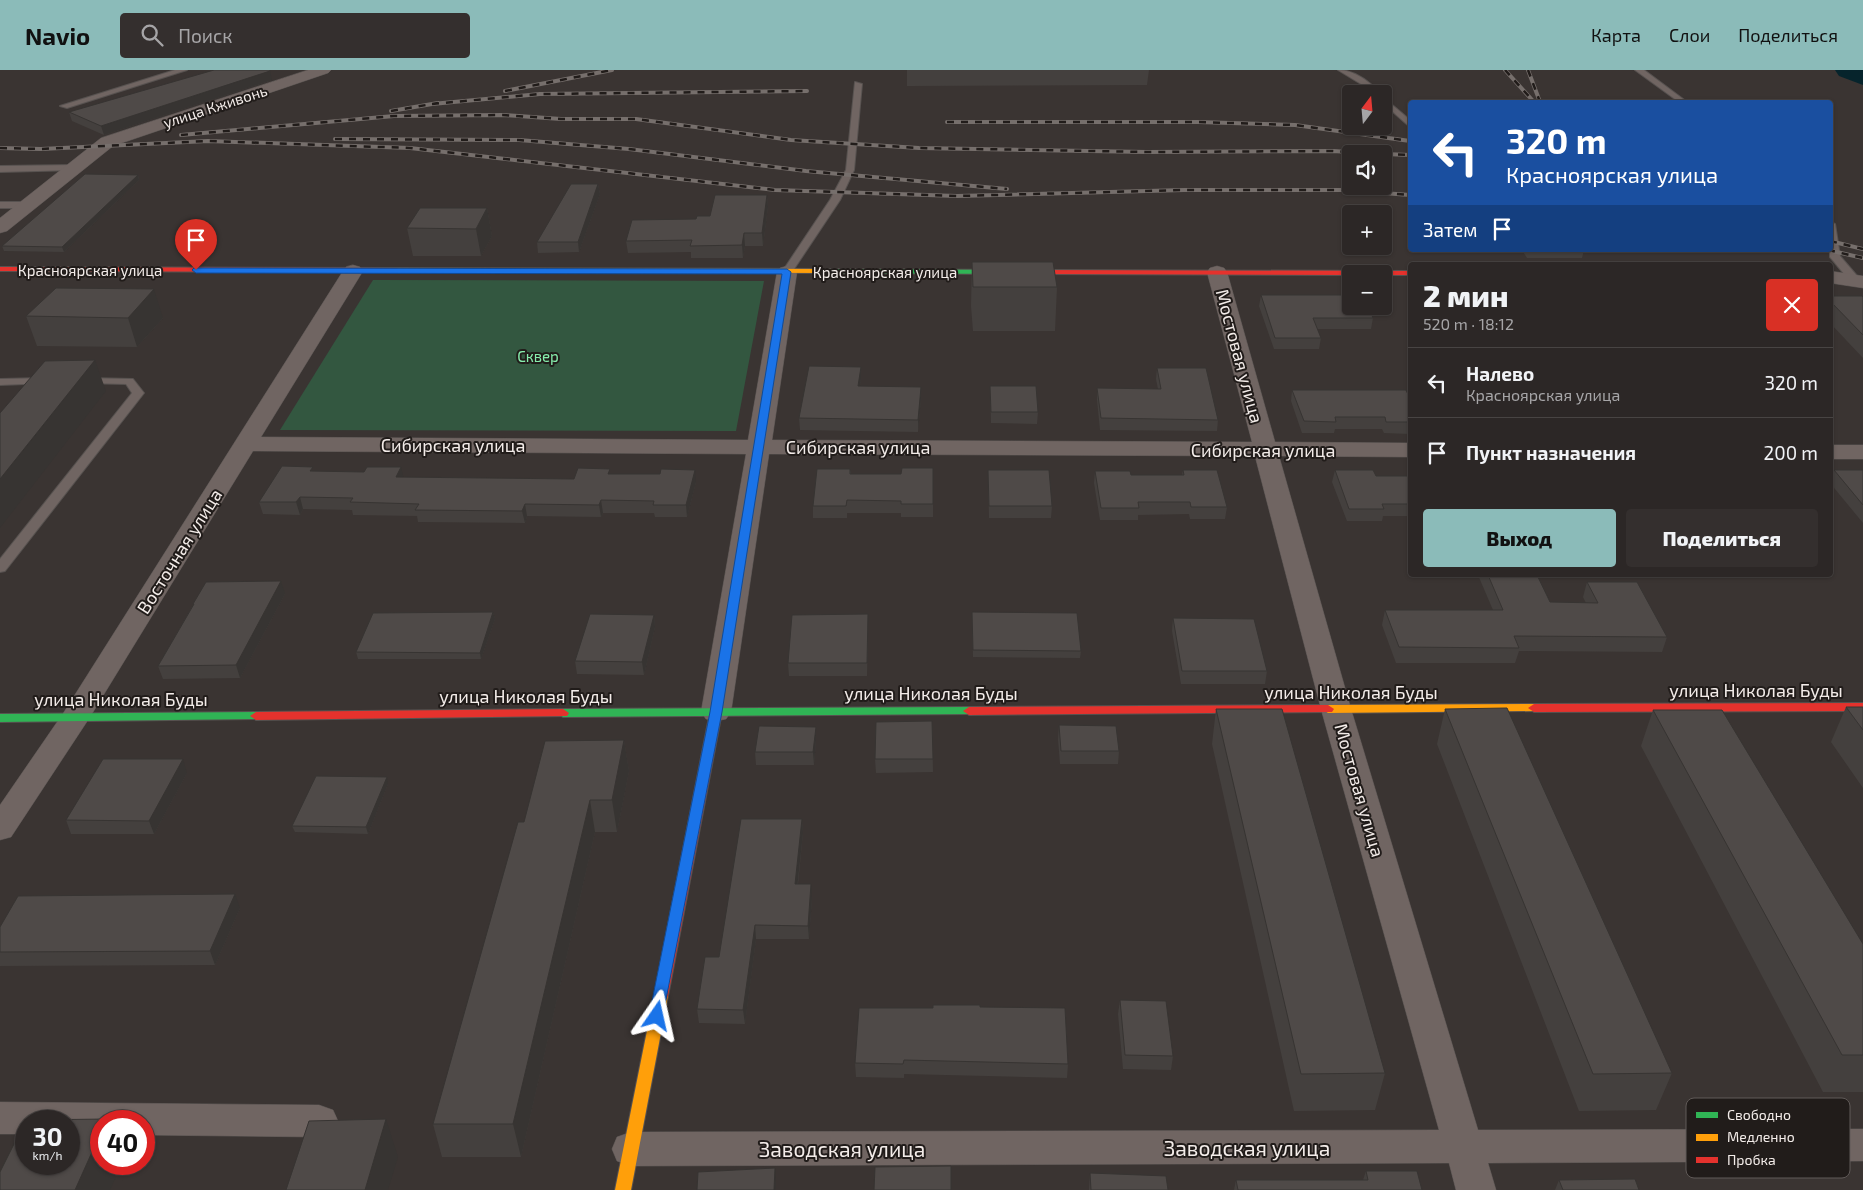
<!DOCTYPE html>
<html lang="ru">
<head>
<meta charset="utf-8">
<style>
	:root { --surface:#2c2726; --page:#342f2e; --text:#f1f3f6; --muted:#a6a5a7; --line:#484443; --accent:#8bbbb9 }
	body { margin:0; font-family:"Exo 2",sans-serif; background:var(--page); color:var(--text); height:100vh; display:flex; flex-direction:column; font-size:19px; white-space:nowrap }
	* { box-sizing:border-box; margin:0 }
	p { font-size:16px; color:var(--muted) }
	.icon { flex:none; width:28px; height:28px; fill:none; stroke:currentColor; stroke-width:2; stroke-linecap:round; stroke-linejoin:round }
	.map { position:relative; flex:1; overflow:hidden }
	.drawer { position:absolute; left:1408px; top:192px; width:425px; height:315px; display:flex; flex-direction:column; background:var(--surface); border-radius:5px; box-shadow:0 1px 4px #0004,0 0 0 1px var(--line) }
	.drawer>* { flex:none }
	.hud { position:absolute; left:1408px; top:30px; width:425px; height:152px; border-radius:5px; box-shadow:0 1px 4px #0004,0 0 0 1px var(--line); background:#1a4fa0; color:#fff; overflow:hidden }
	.needle { width:32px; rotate:16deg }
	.tools { position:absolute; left:1342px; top:15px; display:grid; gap:10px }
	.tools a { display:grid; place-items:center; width:50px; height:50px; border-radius:5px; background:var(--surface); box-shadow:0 1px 4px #0004,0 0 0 1px var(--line); font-size:25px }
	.speed { position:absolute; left:15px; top:1040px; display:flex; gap:10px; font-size:25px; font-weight:700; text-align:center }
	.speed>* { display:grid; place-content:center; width:65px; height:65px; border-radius:50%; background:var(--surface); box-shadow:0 1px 4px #0004,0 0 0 1px var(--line); line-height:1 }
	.speed small { font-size:12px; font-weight:400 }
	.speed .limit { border:8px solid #d22; background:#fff; color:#111 }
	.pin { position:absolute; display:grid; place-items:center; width:42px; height:42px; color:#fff; margin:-51px -21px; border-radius:50% 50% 50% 0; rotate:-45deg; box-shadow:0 0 5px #0007 }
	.pin .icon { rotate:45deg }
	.me { position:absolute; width:55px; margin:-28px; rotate:11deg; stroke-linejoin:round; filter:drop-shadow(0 0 4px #0008) }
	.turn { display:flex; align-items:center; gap:18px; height:105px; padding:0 15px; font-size:22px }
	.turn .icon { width:65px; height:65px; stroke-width:2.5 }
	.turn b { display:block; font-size:35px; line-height:42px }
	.then { display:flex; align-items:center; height:48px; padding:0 15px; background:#0003; gap:10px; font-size:19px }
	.round { display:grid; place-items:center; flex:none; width:52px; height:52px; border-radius:5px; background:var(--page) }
	.overview { display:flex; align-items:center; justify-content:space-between; height:85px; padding:0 15px }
	h1 { font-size:30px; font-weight:800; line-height:38px }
	.action { display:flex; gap:10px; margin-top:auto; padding:10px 15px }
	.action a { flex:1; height:58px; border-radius:5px; background:var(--accent); color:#111; font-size:20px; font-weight:800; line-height:58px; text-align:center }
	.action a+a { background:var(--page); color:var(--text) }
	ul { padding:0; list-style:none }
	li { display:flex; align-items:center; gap:15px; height:70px; padding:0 15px; border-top:1px solid var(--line) }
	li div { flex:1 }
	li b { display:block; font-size:19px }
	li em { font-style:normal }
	header { display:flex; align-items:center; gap:30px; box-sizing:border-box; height:70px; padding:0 25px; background:var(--accent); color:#111 }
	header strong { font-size:24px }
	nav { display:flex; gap:28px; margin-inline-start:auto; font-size:18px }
	.search { width:350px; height:45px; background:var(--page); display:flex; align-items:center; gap:12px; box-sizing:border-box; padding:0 18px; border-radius:5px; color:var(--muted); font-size:19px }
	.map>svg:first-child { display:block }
	.green { fill:#335740 }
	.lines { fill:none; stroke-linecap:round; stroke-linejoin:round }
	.river { fill:#06242c; fill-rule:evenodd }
	.lane-casing { stroke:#575250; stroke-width:2 }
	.street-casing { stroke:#575250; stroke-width:1 }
	.fast-casing { stroke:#575250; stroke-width:2 }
	.slow-casing { stroke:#575250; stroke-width:2 }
	.jam-casing { stroke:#575250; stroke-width:2 }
	.lane { fill:#706562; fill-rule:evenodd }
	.street { fill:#706562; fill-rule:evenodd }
	.fast { fill:#30b455; fill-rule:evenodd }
	.slow { fill:#ff9f0a; fill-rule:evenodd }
	.jam { fill:#e5322d; fill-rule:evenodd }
	.rail-casing { stroke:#766f6c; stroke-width:4 }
	.rail { stroke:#211c1a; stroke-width:2.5; stroke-dasharray:7; stroke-linecap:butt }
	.wall { fill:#44403e }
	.shaded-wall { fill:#373432 }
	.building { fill:#4f4a48; stroke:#373432; fill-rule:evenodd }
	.route { fill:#1a73e8; stroke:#114b97 }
	.labels { text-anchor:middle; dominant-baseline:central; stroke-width:4; stroke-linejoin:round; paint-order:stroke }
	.far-street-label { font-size:15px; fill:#f3ece9; stroke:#211c1a }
	.far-park-label { font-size:15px; fill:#87eead; stroke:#211c1a }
	.street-label { font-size:18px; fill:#f3ece9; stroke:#211c1a }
	.near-street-label { font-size:21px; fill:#f3ece9; stroke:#211c1a }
	.key { fill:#211c1a; stroke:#605a58; stroke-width:1 }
	.key-label { font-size:14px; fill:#f3ece9 }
</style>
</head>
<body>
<header>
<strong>Navio</strong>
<div class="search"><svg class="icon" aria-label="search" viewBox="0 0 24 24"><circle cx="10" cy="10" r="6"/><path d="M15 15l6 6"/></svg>Поиск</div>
<nav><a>Карта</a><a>Слои</a><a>Поделиться</a></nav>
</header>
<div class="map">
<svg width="1863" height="1120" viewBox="0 0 1863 1120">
	<rect width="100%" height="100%" fill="#3a3432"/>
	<path class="green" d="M373,210L764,211L736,361L280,360Z"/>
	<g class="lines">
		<path class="river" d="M1835,0H1863V15L1839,6Z"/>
		<defs>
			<path id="lane" d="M175,0H187L67,38L60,36Z
				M1338,0C1355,0 1370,12 1381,24H1372L1361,14Z
				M1635,0H1644L1687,32H1679Z
				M855,12L862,14L854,100L840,130L792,202L790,204H784L782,202L830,130L846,100Z
				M1384,28L1410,50V57L1384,34Z
				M73,95L76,96V100L0,102V96Z
				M0,132H30L35,135L30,138H0Z
				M1830,151L1835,154L1840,186L1858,207V211H1850L1830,187Z
				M46,308L52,311L50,313L0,315V309Z
				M85,308L133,309L144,323L5,501L0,502V489L132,323L126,314L81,313L79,311Z"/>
			<path id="street" d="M308,0H331L328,3L113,76L7,161L0,163V148L101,68Z
				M353,195L360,197L363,201L261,367L748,370L777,202L780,198L787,196L794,198L797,202L772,370L1252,372L1207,202L1210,198L1217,196L1224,198L1227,202L1275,372L1410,373V387L1279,386L1351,639L1478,1060L1863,1059V1091L1488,1093L1496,1120H1456L1449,1093L631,1096L617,1091L612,1079L617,1067L631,1062L1439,1060L1321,639L1255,386L769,384L731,642L726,649L716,651L706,649L701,642L746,384L253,381L90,647L11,767L0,770V735L64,642L343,201L346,197Z
				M1830,201L1863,206V218L1830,213Z
				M1830,375H1863V389H1830Z
				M0,1032L319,1035L333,1040L338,1051L333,1062L319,1067L144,1065V1051H101V1065H69V1051H26V1064H0Z"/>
			<path id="fast" d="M820,199L1040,200L1044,202L1040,204L823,203L819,201Z
				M969,637L975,641L973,644L563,647L557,643L563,639Z
				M256,642L260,643L262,646L260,649L0,652V644Z"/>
			<path id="slow" d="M393,198L823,199L827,201L823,203L396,202H393Z
				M1534,634L1538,635L1540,638L1538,641L1328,643L1322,639L1328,635Z
				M661,920L666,922L668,926L631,1120H615L654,926L656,922Z"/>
			<path id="jam" d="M0,197L396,198L400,200L396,202L0,201Z
				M1037,200L1410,201V205H1384V204H1351V205L1040,204H1037Z
				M1863,633V641L1534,642L1528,638L1534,634Z
				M1328,635L1334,639L1332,642L969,645L963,641L969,637Z
				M716,638L722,642L668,926L666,930L661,932L656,930L654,926L710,642Z
				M563,639L569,643L567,646L256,650L250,646L256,642Z"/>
		</defs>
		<use href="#lane" class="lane-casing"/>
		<use href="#street" class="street-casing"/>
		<use href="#fast" class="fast-casing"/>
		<use href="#slow" class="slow-casing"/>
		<use href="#jam" class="jam-casing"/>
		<use href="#lane" class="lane"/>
		<use href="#street" class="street"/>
		<use href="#fast" class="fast"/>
		<use href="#slow" class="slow"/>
		<use href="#jam" class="jam"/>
		<defs>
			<path id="rail" d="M1505,0L1534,32
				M1528,0L1540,32
				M505,21L612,0
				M432,34L540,24L807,21
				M391,41L438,33
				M947,52H1198L1295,55L1410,71
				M181,65L394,46L503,45L561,49H636L791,70L919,78L1147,82L1333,81L1380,84
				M335,69L519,70L629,79L806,101L1007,119
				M0,78L41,79L208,71L410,78L775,120L957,126L1184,120H1342L1410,125
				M1384,84L1410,85
				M1830,171L1863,179
				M1828,180L1863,188"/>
		</defs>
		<use href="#rail" class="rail-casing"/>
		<use href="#rail" class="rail"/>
	</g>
	<path class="wall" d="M907,0H1149L1147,15L907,16Z
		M272,10L104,65L72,51L69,42Z
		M138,105L139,110L64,182L4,181L2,176Z
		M598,114L600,124L579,182L538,183L537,172Z
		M767,125L768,137L763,176H745L743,188H691V182L628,183L626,171L696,149L710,146Z
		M487,138L492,166L481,186H413L407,158Z
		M1522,180H1584L1582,188H1527Z
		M972,192L1057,217L1055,261H973L971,236Z
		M1261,225L1373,248L1371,259H1317L1321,268L1319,279H1274L1259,236Z
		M1830,226L1863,227V288L1830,253Z
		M26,246L163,248L137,277L37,276Z
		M1157,298L1218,350L1217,361L1100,360L1097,330V318L1158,319L1156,309Z
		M861,308L860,316L921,328L918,362L800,360L799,348Z
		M990,316L1038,342L1037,354L991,353Z
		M1292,320L1410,329V364L1384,363L1382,359H1335L1334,363H1302L1291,331Z
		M933,398V447H901V443H847V448H813V436L850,399L851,404H901Z
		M988,400L1052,436L1051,448H989Z
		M1183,400L1227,437L1225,449H1190L1189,444L1138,445V450H1100L1094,413L1095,401L1131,405H1182Z
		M1335,400L1376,406H1410V446H1383L1382,451H1347L1332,412Z
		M1834,400H1863V453L1830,413Z
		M314,401L403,407L574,409L610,404L696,412L687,447H655L654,443H603L601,447L527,446L525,453L418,452L417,446L353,445L352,440L303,439L300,445L263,444L259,432Z
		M1478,505H1537L1550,532L1586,533L1583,527L1587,512L1667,567L1662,582L1519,581L1515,593H1396L1382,555L1385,540H1493Z
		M285,524L240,608L163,609L158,596L193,535V534Z
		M493,542L495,549L481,589H358L356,582Z
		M972,542L1081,581L1080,588L973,587Z
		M654,545L655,557L644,605L577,604L575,591Z
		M1173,548L1267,601L1265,614H1181L1172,561Z
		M868,557L867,606H789L788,593Z
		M1846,637H1863V718L1831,672Z
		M1216,639L1385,1003L1375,1040L1294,1041L1212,674Z
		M1445,639L1672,1003L1656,1040L1579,1041L1437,674Z
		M1653,640L1863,874V1022H1823L1641,676Z
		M932,651L933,702L876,703L875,689Z
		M1059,655L1119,681L1118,694H1060L1058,669Z
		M624,670L629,701L617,762H595L521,1087H442L433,1054L524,752Z
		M816,670L814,695H756L755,682Z
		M187,703L154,764H71L66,750Z
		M388,714L368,764L295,762L292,756Z
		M802,749L803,763L798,814L812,828L809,869H756L745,954L699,953L697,939L719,887Z
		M240,838L215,895L0,896V857Z
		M1120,930L1173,986L1171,1000L1123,999L1118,944Z
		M980,937L1068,994L1067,1008L904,1004V1008L856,1007L855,993L933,938Z
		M1366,1101L1422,1120H1234L1236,1110H1363Z
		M1090,1103L1168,1120H1089Z
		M1559,1110L1639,1120H1555Z"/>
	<path class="shaded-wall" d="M270,1L272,10L104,65L101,56Z
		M138,105L139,110L64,182L62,177Z
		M598,114L600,124L579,182L578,172Z
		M767,125L768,137L763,176L762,163Z
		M487,138L492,166L481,186L476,159Z
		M744,163L745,176L743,188L742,175Z
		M154,219L163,248L137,277L128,248Z
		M95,290L106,321L0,458V409Z
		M861,297V308L859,327L858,316Z
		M921,317V328L918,362V350Z
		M401,397L404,409L396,407Z
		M695,400L696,412L687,447L686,435Z
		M300,427L303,439L300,445L296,432Z
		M601,430L603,443L601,447L599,435Z
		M525,434L527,446L525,453L522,441Z
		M281,511L285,524L240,608L236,595Z
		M493,542L495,549L481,589L480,583Z
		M654,545L655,557L644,605L642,592Z
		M816,657V670L814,695L813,682Z
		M624,670L629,701L617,762L612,730Z
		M183,689L187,703L154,764L149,751Z
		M387,707L388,714L368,764L366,757Z
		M590,730L595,762L521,1087L513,1054Z
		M802,749L803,763L796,828L795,814Z
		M811,814L812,828L809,869L808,856Z
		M235,824L240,838L215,895L210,881Z
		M755,855L756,869L745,954L743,940Z
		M386,1049L398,1087L388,1120H365Z
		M101,1062V1094H122L110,1120H75Z
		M775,1098L776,1112V1120H774Z"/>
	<path class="building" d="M214,0H270V1L101,56L69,42Z
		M85,104L138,105L62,177L2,176Z
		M571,114H598L578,172H537Z
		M715,125H767L762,163H744L742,175L690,176L692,170L626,171L632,150L696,149L697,146H710Z
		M420,138H487L476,159L407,158Z
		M972,192H1053L1057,217H973Z
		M56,218L154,219L128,248L26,246Z
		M1261,225H1351V236H1368L1373,248H1313L1321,268H1275Z
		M1830,226H1862L1863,227V265L1830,231Z
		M95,290L0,409V343L45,291Z
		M809,296L861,297L858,316L921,317L918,350L799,348Z
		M1157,298H1206L1218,350L1101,348L1097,318L1161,319Z
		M990,316H1036L1038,342H991Z
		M1292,320H1406L1410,329V352H1386L1385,347H1335L1336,352L1304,351Z
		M282,396L313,397L310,401L364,402L367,397H401L396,407L574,409L578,398L610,399L608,404H660L661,399L695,400L686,435H653L654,431L601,430L599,435L525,434L522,441L415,440L419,434L350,432L353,428L300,427L296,432H259Z
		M902,398H933V434H901V431L847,430L846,436H813L817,399H850V404H901Z
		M988,400H1049L1052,436H989Z
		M1183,400H1217L1227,437H1191L1190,432H1138L1139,438H1101L1095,401H1130L1131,405H1184Z
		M1335,400H1373L1376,406H1410V434H1382L1384,439H1349Z
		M1834,400H1863V435Z
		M1488,505H1537L1550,532L1598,533L1587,512H1637L1667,567L1514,566L1519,578L1399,577L1385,540H1503Z
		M281,511L236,595L158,596L194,534H193L206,512Z
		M493,542L480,583L356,582L373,543Z
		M972,542L1077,543L1081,581L973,580Z
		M590,544L654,545L642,592L575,591Z
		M868,544L867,593H788L792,545Z
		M1173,548L1254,549L1267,601H1182Z
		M1846,637H1863V660Z
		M1507,638L1672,1003L1593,1004L1445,639Z
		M1216,639H1282L1385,1003L1301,1004Z
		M1653,640H1722L1863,874V985H1842Z
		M932,651L933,689H875L876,652Z
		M1059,655L1116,656L1119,681H1061Z
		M759,656L816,657L813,682H755Z
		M624,670L612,730H590L513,1054H433L518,752H524L545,671Z
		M103,689H183L149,751L66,750Z
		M316,706L387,707L366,757L292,756Z
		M741,749H802L795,814H811L808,856L755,855L743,940L697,939L705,887H719Z
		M235,824L210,881L0,882V857L18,826Z
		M1120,930L1166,931L1173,986L1125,985Z
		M933,935H980V937L1065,938L1068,994L904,990L903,994L855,993L859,938H933Z
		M107,1049L106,1051H101V1062L75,1120H0V1102L26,1050ZM26,1051H69V1094H26Z
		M386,1049L365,1120H286L309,1051Z
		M951,1096V1120H874L875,1097Z
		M775,1098L774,1120H697L698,1102Z
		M1366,1101H1417L1422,1120H1238L1236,1110H1368Z
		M1090,1103L1166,1106L1168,1120H1091Z
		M1635,1109L1639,1120H1563L1559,1110Z"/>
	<path class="route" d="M194,198L787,199L791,202L722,642L662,950L657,952L651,950L649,946L710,642L782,204L196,203L192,200Z"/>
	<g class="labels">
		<g class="far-street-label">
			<text transform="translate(215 36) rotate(-18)">улица Кживонь</text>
			<text x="90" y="200">Красноярская улица</text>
			<text x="885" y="202">Красноярская улица</text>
		</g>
		<g class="far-park-label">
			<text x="538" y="286">Сквер</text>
		</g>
		<g class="street-label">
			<text transform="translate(1240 286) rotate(75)">Мостовая улица</text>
			<text x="453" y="375">Сибирская улица</text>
			<text x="858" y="377">Сибирская улица</text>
			<text x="1263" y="380">Сибирская улица</text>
			<text transform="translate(179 481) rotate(-58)">Восточная улица</text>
			<text x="1756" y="620">улица Николая Буды</text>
			<text x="1351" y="622">улица Николая Буды</text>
			<text x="931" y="623">улица Николая Буды</text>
			<text x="526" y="626">улица Николая Буды</text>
			<text x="121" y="629">улица Николая Буды</text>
			<text transform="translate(1360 720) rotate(74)">Мостовая улица</text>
		</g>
		<g class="near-street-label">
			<text x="1247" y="1077">Заводская улица</text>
			<text x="842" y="1078">Заводская улица</text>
		</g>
	</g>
	<rect x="1686" y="1028" width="164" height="80" rx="8" class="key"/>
	<rect x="1696" y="1042" width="22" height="6" fill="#30b455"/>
	<rect x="1696" y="1064" width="22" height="7" fill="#ff9f0a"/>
	<rect x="1696" y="1087" width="22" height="6" fill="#e5322d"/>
	<g class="key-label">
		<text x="1727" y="1050">Свободно</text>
		<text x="1727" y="1072">Медленно</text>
		<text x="1727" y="1095">Пробка</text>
	</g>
</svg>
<div class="tools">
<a><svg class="needle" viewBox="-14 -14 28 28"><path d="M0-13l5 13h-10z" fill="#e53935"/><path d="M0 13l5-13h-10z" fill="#a6a5a7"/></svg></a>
<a><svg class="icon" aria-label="sound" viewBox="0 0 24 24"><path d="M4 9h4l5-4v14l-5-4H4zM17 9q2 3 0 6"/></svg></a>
<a>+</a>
<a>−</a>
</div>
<div class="speed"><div>30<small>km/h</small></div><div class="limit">40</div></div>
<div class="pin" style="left:196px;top:200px;background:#d93025"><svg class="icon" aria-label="arrive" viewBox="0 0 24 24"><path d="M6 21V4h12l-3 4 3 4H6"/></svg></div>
<svg class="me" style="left:657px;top:946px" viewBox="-20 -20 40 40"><path d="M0-17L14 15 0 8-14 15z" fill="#1a73e8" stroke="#fff" stroke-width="4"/></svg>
<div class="hud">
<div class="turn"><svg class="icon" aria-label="left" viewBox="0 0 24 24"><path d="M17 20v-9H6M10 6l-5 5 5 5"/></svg><div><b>320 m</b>Красноярская улица</div></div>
<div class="then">Затем<svg class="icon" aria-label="arrive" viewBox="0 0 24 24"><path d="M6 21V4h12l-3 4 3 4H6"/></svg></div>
</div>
<section class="drawer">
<div class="overview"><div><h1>2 мин</h1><p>520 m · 18:12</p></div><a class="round" style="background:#d93025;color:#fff"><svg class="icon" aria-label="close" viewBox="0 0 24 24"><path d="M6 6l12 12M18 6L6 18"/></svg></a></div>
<ul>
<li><svg class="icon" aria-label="left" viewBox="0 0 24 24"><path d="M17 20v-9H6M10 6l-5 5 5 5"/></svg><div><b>Налево</b><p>Красноярская улица</p></div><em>320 m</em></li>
<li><svg class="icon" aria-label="arrive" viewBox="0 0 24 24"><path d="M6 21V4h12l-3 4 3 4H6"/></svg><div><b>Пункт назначения</b></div><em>200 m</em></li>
</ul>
<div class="action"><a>Выход</a><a>Поделиться</a></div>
</section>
</div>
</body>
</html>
